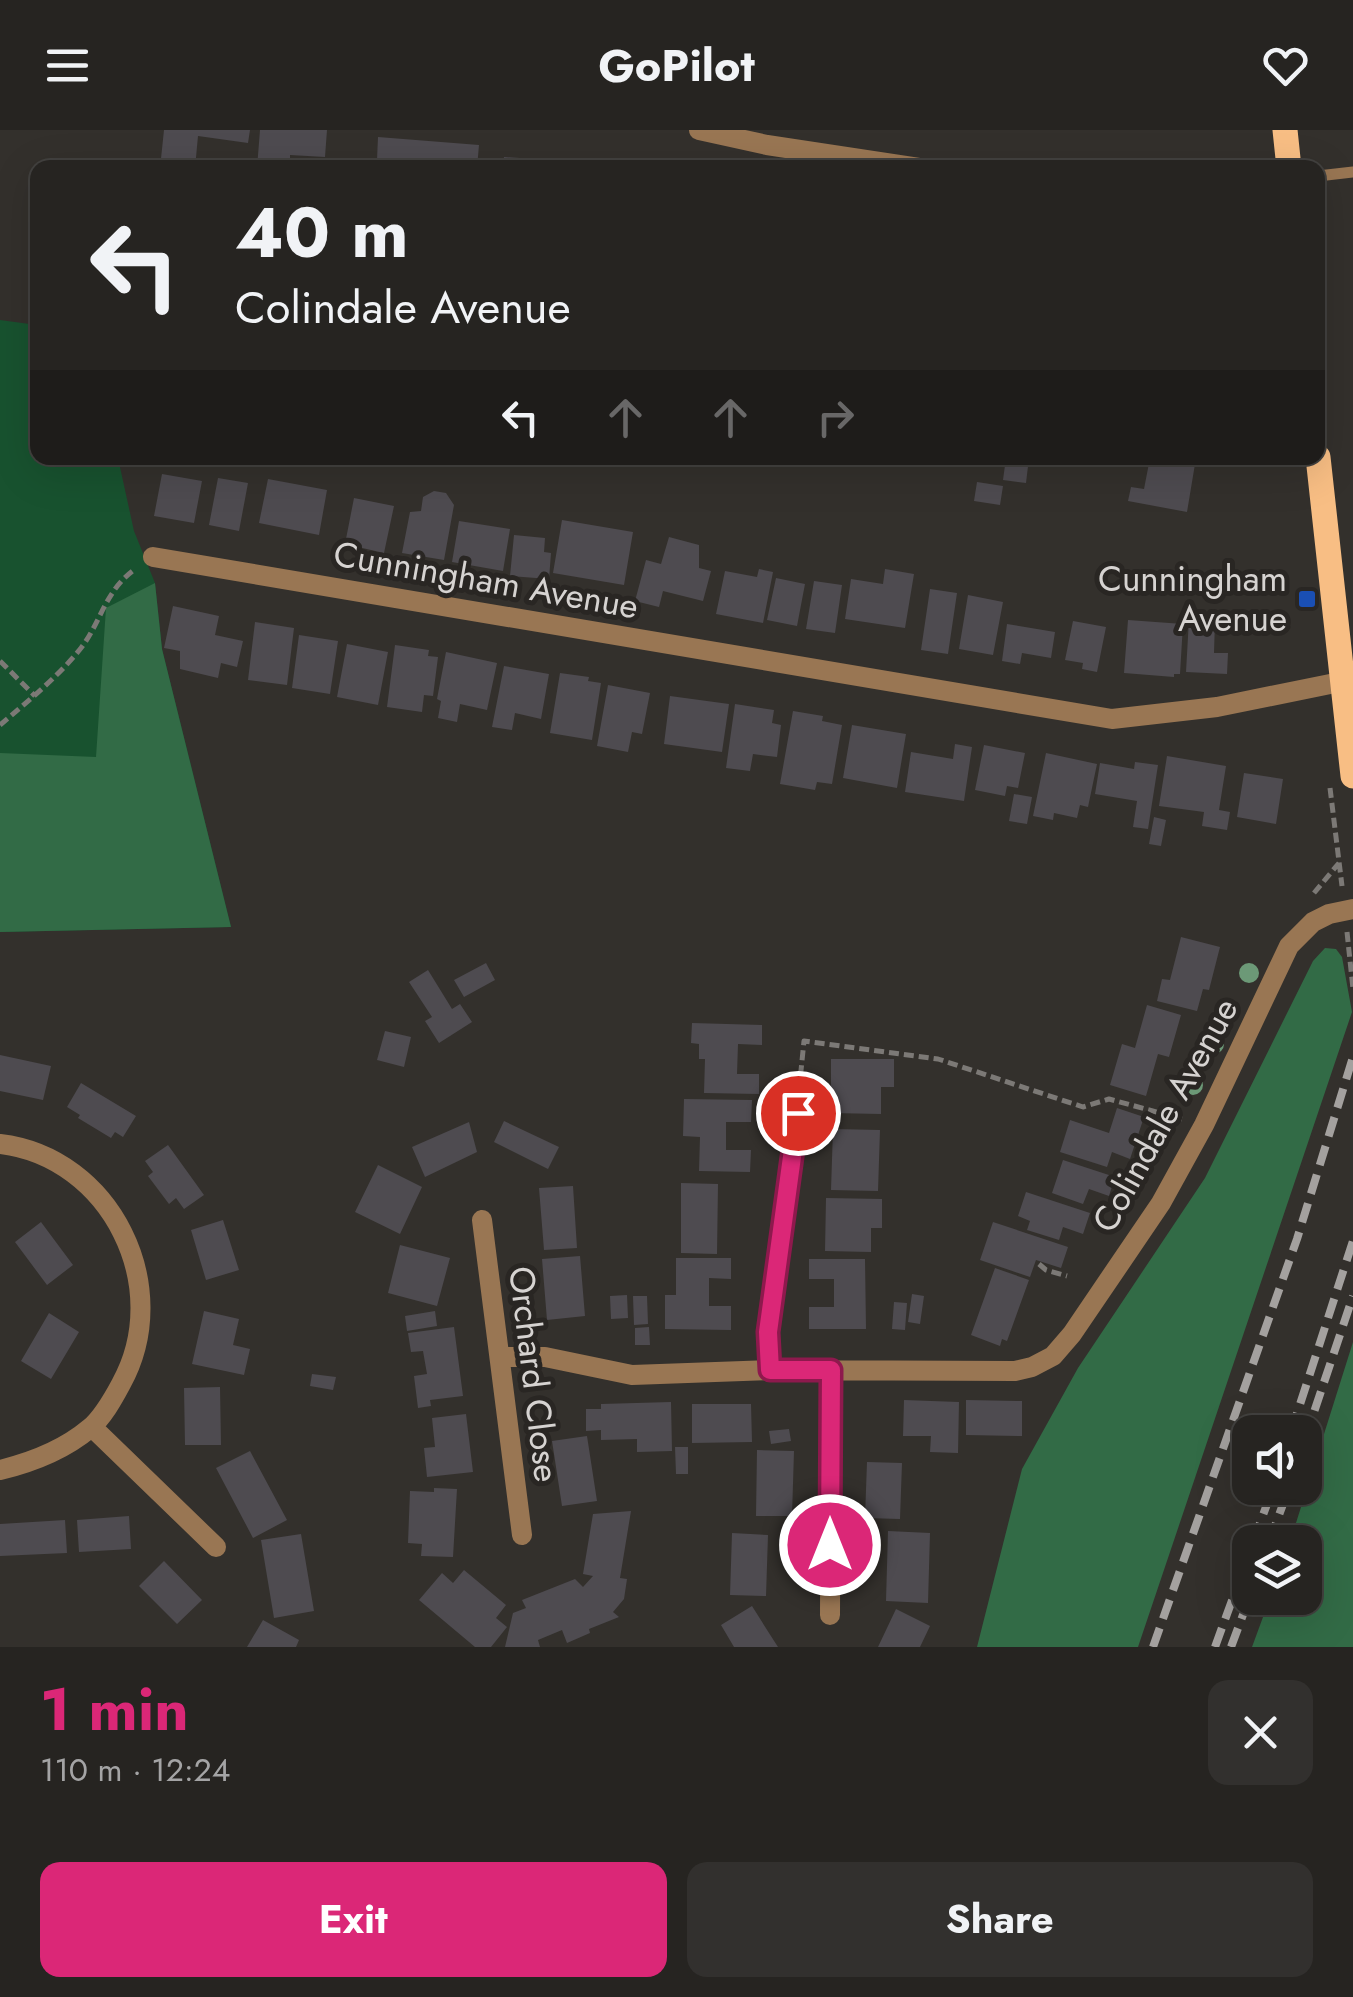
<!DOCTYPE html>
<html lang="en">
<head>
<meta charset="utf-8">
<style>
	:root { --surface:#262421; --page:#32302e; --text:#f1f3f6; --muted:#a4a4a5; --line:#42413f; --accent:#db2777 }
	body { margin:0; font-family:Jost,sans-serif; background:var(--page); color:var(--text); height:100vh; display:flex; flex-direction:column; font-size:38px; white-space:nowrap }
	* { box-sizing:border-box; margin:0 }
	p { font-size:32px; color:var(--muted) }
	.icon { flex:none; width:55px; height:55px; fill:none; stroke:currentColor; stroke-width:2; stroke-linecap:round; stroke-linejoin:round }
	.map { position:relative; height:1517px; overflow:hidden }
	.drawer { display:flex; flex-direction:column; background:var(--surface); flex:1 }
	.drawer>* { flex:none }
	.guide { position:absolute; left:30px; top:30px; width:1295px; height:305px; border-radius:20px; box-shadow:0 10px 40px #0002,0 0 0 2px var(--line); background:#262421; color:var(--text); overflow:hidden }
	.tools { position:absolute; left:1232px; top:1285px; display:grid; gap:20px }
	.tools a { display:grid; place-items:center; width:90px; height:90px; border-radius:20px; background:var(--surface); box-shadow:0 10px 40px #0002,0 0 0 2px var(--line); font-size:50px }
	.pin { position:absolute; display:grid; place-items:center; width:85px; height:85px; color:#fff; margin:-42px; border:5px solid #fff; border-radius:50%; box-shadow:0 2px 10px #0007 }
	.me { position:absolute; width:110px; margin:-55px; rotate:0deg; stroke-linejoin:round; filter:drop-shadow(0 0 8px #0008) }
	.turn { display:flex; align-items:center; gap:35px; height:210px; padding:0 40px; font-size:45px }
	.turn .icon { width:130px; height:130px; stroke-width:2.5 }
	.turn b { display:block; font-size:70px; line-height:85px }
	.lanes { display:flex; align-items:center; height:95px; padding:0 40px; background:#0003; justify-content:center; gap:50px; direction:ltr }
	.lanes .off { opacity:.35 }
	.round { display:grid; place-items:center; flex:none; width:105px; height:105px; border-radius:20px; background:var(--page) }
	.headline { display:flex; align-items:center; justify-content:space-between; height:170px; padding:0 40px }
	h1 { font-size:60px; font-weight:700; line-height:75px; color:var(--accent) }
	.action { display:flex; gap:20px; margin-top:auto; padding:20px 40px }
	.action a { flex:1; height:115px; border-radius:20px; background:var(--accent); color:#fff; font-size:40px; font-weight:700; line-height:115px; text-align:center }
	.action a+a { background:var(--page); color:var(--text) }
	header { display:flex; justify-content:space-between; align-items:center; height:130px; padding:0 40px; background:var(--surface); font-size:45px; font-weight:700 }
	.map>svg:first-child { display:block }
	.green { fill:#18522f }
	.forest { fill:#326b46 }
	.building { fill:#4e4b50 }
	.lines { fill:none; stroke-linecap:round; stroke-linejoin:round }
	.path { stroke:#7c7976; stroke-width:5; stroke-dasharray:10 5; stroke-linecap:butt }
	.lane { stroke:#997653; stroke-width:11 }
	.street { stroke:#997653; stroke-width:20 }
	.primary { stroke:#f8be84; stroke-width:25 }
	.rail { stroke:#a4a19f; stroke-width:8; stroke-dasharray:20 10; stroke-linecap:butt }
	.tree { fill:#6c9977 }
	.route-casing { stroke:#8e194d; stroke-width:25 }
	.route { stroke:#db2777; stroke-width:18 }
	.transit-dot { fill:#1a4fb4; stroke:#292623; stroke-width:4 }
	.labels { text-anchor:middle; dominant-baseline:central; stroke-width:10; stroke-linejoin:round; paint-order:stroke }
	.poi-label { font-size:35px; fill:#d6d3d1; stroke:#292623; text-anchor:end }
	.street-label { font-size:35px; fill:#d6d3d1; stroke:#292623 }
</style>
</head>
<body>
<header><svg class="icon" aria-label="menu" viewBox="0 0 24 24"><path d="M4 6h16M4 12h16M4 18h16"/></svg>GoPilot<svg class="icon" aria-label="heart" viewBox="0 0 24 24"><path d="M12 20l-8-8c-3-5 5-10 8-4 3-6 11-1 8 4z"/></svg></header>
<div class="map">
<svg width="1353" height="1517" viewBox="0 0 1353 1517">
	<rect width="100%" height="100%" fill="#33302c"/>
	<path class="green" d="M0,190L37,195L38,328H118L134,401L155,453L162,519L231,797L0,802Z"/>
	<path class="forest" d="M155,453L162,519L231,797L0,802V623L96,627L106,478Z
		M1325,818L1336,819L1342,827L1352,882L1138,1517H977L1022,1339L1078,1238L1205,1048L1313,831Z
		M1353,1212V1517H1252L1270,1468H1305V1412H1290Z"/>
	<path class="building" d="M164,0H250L248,13L198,6L195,38H160Z
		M260,0H327L325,27L290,25V38H257Z
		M378,7L479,15L477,38H382V31L377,30Z
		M504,27L552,30L551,38H503Z
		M1006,328H1029L1026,353L1003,350Z
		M1150,328H1196L1187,382L1128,371L1131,357L1144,359Z
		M162,344L202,351L194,393L154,386Z
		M218,348L248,353L239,401L209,395Z
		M268,349L327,360L319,405L259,393Z
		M977,352L1003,356L1000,375L974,371Z
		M434,361L446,363L454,375L444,430L402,423L410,382L421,381L423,367Z
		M354,368L394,376L384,423L345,414Z
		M562,390L633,402L624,455L553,443Z
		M459,391L510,399L503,441L452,432Z
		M514,405L545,408L544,422L551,423L549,449L510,446Z
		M669,407L699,415V438L711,441L703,471L663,461L659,477L635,471L646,430L661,434Z
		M759,439L773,442L763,493L716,484L725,441L757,447Z
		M885,439L914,444L905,498L845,489L851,449L883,454Z
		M776,448L805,454L797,496L767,490Z
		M814,451L842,455L835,503L806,499Z
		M930,459L957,463L948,524L921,520Z
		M968,465L1003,472L993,525L959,519Z
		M173,476L219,486L215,505L243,511L237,537L221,533L218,548L180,539V521L164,518Z
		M1189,489L1215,490L1214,523H1228L1227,544L1186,542Z
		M1128,490L1183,494L1180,544H1174V547L1124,543Z
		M1073,491L1106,497L1097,542L1082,539L1083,533L1065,530Z
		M255,492L294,498L287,555L248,550Z
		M1007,494L1055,502L1051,528L1022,523L1020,534L1002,531Z
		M299,505L338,511L330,564L292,558Z
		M347,514L388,522L378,575L337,567Z
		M395,515L429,520L428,526L438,527L433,566L424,565L422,582L387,577Z
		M446,522L497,533L487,580L460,574L457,592L438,588L441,571L437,569Z
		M504,536L549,544L541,589L515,583L512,600L492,597Z
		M560,543L589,547L588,551L601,553L592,610L550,603Z
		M608,555L650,563L642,604L632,602L628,622L597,616Z
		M670,566L729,574L722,622L664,614Z
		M735,574L774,580L772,593L781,595L777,627L753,624L750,641L726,638Z
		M793,581L823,586L822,591L842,595L832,654L817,652L815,660L780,654Z
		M852,595L906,604L897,658L843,648Z
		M955,614L972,617L964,671L905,662L911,622L953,629Z
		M984,615L1025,623L1018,658L1007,656L1005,666L975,660Z
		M1046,623L1097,634L1088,677L1080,675L1077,688L1054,683L1053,690L1033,686Z
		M1167,626L1226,636L1219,680L1230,682L1227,700L1202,696L1204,682L1159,676Z
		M1135,632L1158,635L1148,699L1133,697L1137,671L1095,664L1100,633L1134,639Z
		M1244,643L1283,649L1276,694L1237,687Z
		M1014,664L1032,667L1027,694L1009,691Z
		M1154,687L1166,690L1161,716L1149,714Z
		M1181,807L1220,817L1209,860L1203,859L1197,881L1157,871L1162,849L1170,850Z
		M486,833L495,850L464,867L454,850Z
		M428,840L452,879L460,874L472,892L439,913L425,891L432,887L409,852Z
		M1147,875L1181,885L1169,927L1158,924L1146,966L1110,955L1122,914L1135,918Z
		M692,893L762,895V915L738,914L737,944H759V964L704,963L705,929H699V914L691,913Z
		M385,901L411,907L404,937L377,930Z
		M0,925L51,936L43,970L0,961Z
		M831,929H894V957H881V984L831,983Z
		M81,953L136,986L123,1007L115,1002L111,1008L78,988L80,985L67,977Z
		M684,969L752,970L751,992H726V1020H751L750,1042L699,1041L700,1007L683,1006Z
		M1117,978L1144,987L1130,1029L1112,1022L1107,1037L1060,1022L1070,990L1109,1003Z
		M504,991L559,1017L548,1039L494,1012Z
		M469,992L477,1022L425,1047L412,1017Z
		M833,999L880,1000L878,1061L831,1060Z
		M168,1015L204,1065L184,1079L176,1068L169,1074L148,1046L153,1042L145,1031Z
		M1063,1030L1115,1047L1109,1066L1089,1059L1083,1074L1052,1063Z
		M378,1035L422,1057L400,1104L355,1082Z
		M681,1053L718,1054L717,1124L681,1123Z
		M573,1056L577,1118L544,1120L539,1058Z
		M1026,1062L1090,1083L1083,1104L1063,1097L1059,1110L1027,1100L1030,1091L1018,1086Z
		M826,1068L882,1069V1098H871V1122L825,1121Z
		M223,1090L239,1140L206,1150L191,1100Z
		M41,1092L73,1135L47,1155L15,1112Z
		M993,1092L1068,1117L1061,1138L1036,1130L1030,1147L980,1130Z
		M400,1115L450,1128L437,1176L388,1163Z
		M580,1126L585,1186L547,1190L542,1129Z
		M676,1128H731V1149L709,1148V1176H731V1200L665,1199V1165H676Z
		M809,1129H865L866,1199H809V1177H834V1149H809Z
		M995,1138L1029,1150L1007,1211L1002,1209L1000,1216L971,1205Z
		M912,1164L924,1166L920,1194L908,1192Z
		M627,1165L628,1188L611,1189L610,1166Z
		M633,1166H647L648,1194L634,1195Z
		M894,1172L907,1173L905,1200L892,1199Z
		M204,1181L239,1189L233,1215L250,1219L244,1245L192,1234Z
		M435,1181L437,1196L407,1201L405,1186Z
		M49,1183L79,1202L51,1249L21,1231Z
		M454,1197L463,1266L430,1270L431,1276L418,1278L414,1246L427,1244L423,1221L411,1222L408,1203Z
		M649,1197L650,1215H635V1198Z
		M312,1244L336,1247L333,1260L310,1256Z
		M220,1257L221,1315H185L184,1258Z
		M904,1270L959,1272L958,1323L930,1322L931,1306H903Z
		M966,1270L1022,1271V1306L966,1305Z
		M671,1272L672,1321L637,1322V1309L601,1310V1300L586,1301V1279H601V1274Z
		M692,1274H751L752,1312L692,1313Z
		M466,1284L473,1342L427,1347L424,1318L435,1317L432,1288Z
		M789,1299L791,1311L771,1314L769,1301Z
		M587,1306L597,1371L562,1376L552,1311Z
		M675,1317H688V1344H676Z
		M757,1320L794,1321L792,1386H756Z
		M250,1321L287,1390L253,1408L216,1338Z
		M867,1332L902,1333L900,1389L865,1388Z
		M434,1358L457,1359L453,1427L421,1426L422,1414L408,1413L410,1361L434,1362Z
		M631,1381L620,1448L627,1449L624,1469L613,1482L619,1487L589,1499L590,1503L567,1513L562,1500L538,1510L540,1517H505L513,1483L526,1478L522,1470L575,1449L583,1457L593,1446L583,1444L593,1384Z
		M129,1386L131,1419L79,1422L77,1390Z
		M65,1390L67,1423L0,1426V1394Z
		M888,1401L930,1403L928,1473L886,1471Z
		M732,1403L768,1405L766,1466L730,1465Z
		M301,1404L314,1481L274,1488L261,1410Z
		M164,1431L202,1470L177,1494L139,1456Z
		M464,1440L506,1475L496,1488L507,1497L491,1517H475L419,1470L442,1443L453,1453Z
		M752,1476L769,1503L778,1517H734L721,1495Z
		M896,1479L930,1496L920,1517H878Z
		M263,1490L299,1510L296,1517H247Z"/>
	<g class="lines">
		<path class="path" d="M0,531L35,566
			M0,595C28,571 58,547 81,518C101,492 105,461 134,440
			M1330,658L1342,756
			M1314,763L1339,733
			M1347,802L1353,859
			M799,960L804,911L938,929L1083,977L1109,969L1182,989
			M1039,1134L1046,1140L1067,1146"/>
		<path class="lane" d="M1318,46L1353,42"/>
		<path class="street" d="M699,0L767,15L919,38
			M153,427L1112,589L1217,577L1340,552
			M0,1014C111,1027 175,1157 121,1254C113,1269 103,1287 90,1298C64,1320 33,1332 0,1340
			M482,1090L522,1405
			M500,1227H545L632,1245L770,1240L1015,1241L1032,1237L1053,1226L1072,1204L1161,1073L1204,995L1289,816L1313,792L1329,784L1353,779
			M770,1240L768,1202L797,983
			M92,1297L216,1417
			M830,1485L831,1240"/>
		<path class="primary" d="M1285,0L1289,38
			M1318,327L1353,646"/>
		<path class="rail" d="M1291,1302L1353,1111
			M1305,1309L1353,1166
			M1253,1412L1273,1358
			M1269,1412L1289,1358
			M1153,1517L1297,1109L1353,927
			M1215,1517L1250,1421
			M1231,1517L1250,1466"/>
	</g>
	<g class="tree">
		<circle cx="1249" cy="843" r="10"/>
		<circle cx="1221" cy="893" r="10"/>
		<circle cx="1214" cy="914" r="10"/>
		<circle cx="1193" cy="955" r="10"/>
	</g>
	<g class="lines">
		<defs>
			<path id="route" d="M798,983L768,1202L770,1240H831L830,1415"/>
		</defs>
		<use href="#route" class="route-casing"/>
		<use href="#route" class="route"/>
	</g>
	<rect class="transit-dot" x="1297" y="459" width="20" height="20" rx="5"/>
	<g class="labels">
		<g class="poi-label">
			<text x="1287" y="449">Cunningham<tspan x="1287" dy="40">Avenue</tspan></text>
		</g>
		<g class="street-label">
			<text transform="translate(486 450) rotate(10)">Cunningham Avenue</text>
			<text transform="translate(1165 985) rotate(-61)">Colindale Avenue</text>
			<text transform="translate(534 1244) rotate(83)">Orchard Close</text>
		</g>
	</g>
</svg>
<div class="tools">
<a><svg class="icon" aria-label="sound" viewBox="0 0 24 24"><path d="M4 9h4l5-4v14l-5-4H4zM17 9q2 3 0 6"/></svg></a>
<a><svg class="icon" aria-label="layers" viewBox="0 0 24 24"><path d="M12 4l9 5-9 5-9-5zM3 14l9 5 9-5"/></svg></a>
</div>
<div class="pin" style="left:798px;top:983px;background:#d93025"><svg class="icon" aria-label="arrive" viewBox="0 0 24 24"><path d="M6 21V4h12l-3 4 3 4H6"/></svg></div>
<svg class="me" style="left:830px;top:1415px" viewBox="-20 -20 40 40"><circle r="17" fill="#db2777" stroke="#fff" stroke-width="3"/><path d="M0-11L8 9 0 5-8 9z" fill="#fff"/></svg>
<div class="guide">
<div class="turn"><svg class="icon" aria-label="left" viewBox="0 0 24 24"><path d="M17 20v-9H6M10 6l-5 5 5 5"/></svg><div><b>40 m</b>Colindale Avenue</div></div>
<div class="lanes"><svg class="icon" aria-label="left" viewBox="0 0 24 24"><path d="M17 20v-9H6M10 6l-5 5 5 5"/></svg><svg class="icon off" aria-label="ahead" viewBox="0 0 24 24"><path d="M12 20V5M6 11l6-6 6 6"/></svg><svg class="icon off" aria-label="ahead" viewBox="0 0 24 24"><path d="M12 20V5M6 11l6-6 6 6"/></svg><svg class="icon off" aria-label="right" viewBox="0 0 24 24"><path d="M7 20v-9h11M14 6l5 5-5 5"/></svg></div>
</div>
</div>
<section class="drawer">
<div class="headline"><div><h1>1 min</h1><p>110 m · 12:24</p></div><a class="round"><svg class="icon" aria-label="close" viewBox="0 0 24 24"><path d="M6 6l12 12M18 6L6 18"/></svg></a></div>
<div class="action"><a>Exit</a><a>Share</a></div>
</section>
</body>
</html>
